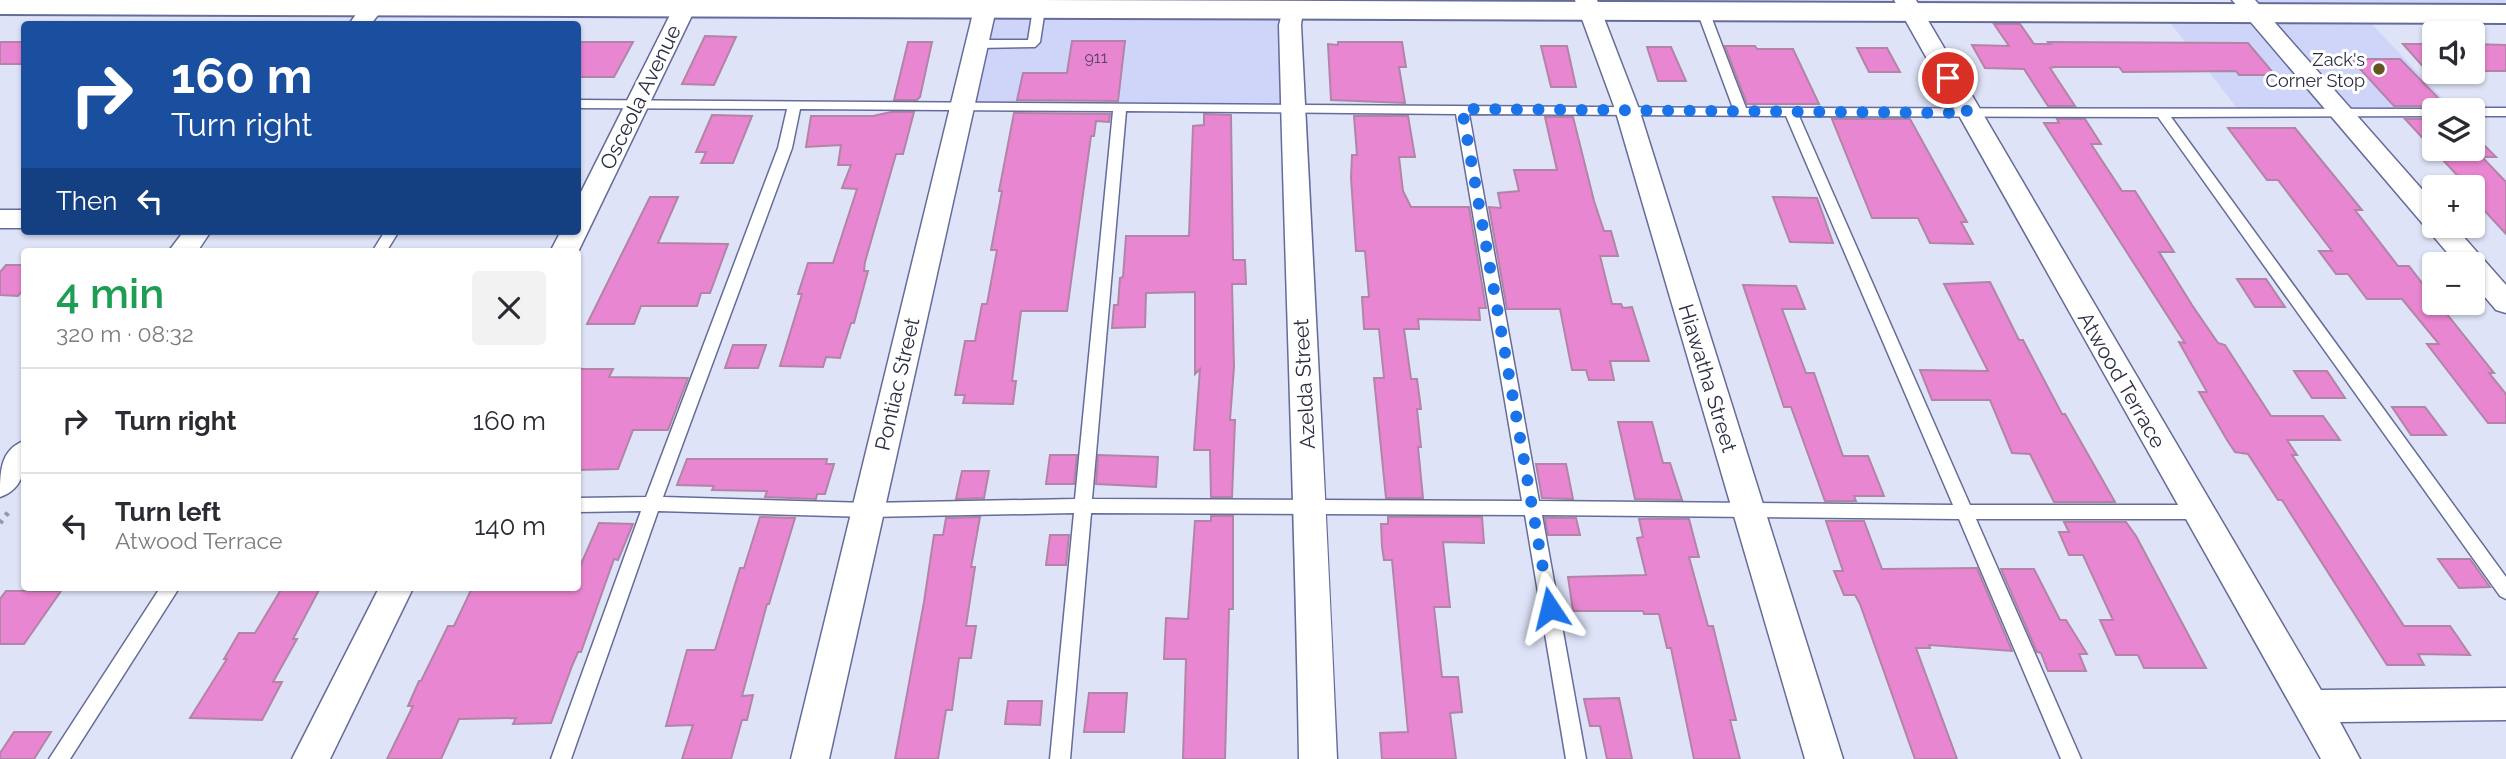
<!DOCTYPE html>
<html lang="en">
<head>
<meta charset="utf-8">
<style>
	:root { --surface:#fff; --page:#f2f2f3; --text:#2b2b33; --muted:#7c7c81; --line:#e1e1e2 }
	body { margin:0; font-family:Raleway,sans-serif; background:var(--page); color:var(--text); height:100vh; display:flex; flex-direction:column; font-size:26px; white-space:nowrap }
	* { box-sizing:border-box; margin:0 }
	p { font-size:23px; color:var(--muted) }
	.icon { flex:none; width:38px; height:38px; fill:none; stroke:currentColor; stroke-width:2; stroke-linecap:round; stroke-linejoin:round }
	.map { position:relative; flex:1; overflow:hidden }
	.details { position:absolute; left:21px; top:248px; width:560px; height:343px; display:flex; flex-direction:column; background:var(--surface); border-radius:7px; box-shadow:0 2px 5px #0004 }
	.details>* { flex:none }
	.top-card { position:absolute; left:21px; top:21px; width:560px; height:214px; border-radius:7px; box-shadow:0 2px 5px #0004; background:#1a4fa0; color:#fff; overflow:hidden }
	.fabs { position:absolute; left:2422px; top:21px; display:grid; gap:14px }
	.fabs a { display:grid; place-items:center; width:63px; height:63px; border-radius:7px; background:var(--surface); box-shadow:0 2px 5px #0004; font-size:35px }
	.pin { position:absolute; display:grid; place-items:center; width:60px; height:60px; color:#fff; margin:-30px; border:4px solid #fff; border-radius:50%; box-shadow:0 2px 7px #0007 }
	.me { position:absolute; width:77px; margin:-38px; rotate:350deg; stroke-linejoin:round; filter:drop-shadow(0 0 5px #0008) }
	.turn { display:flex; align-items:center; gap:24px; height:147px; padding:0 35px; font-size:32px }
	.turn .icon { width:91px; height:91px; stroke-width:2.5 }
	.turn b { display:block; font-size:49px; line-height:60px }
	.then { display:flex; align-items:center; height:66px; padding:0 35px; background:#0003; gap:14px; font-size:26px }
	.round { display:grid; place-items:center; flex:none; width:74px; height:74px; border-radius:7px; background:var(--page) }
	.head { display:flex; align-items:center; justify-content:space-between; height:119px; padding:0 35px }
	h1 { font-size:42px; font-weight:600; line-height:52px; color:#1e9e55 }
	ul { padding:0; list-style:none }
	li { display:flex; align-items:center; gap:21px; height:105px; padding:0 35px; border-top:2px solid var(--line) }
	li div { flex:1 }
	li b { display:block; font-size:26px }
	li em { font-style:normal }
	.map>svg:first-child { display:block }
	.built { fill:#ced5f9 }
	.building { fill:#e986d1; stroke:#b284a6; stroke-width:2 }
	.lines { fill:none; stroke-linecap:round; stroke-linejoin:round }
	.service-casing { stroke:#656c9a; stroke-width:3 }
	.minor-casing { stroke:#656c9a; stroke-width:3 }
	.tertiary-casing { stroke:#656c9a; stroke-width:4 }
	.path { stroke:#9599ad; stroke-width:5; stroke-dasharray:3.5 6; stroke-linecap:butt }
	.service { fill:#fff; fill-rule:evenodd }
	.minor { fill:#fff; fill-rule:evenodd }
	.tertiary { fill:#fff; fill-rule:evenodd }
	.route { stroke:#1a73e8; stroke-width:12; stroke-dasharray:0 21.6 }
	.poi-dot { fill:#625623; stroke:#fff; stroke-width:2.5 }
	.labels { text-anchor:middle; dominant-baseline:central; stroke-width:6; stroke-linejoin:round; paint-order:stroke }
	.far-number-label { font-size:16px; fill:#5a4466 }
	.far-poi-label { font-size:18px; fill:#2b2e42; stroke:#fff; text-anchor:end }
	.street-label { font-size:21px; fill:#2b2e42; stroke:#fff }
</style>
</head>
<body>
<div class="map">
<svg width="2506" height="759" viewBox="0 0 2506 759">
	<rect width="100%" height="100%" fill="#dee3f7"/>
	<path class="built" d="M943,0H1263V8L1296,10V110H960L984,10Z
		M2245,0H2506V14L2363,15L2454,110H2434V114L2241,113L2164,15H2257Z"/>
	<path class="building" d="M1994,24H2020L2034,44H2050L2048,42L2248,43L2275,75H2239L2236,71L2123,72L2119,67H2055L2050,68L2075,106H2048L2024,69L1985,68L1972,45L2009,46Z
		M705,36L736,37L714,85L682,84Z
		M1072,41H1125L1118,101L1017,100L1023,73H1067Z
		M0,42H24V64H0Z
		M578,42H633L614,77H578Z
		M908,42H932L920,97L917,100H894Z
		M1338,42H1402L1406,67H1399L1405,103L1331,100L1328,44L1338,45Z
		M2403,44H2434V71H2427Z
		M2473,44L2506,45V71H2473Z
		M1541,46H1567L1576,87H1551Z
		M1725,46H1755L1757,49H1793L1819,104H1747Z
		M1647,47H1671L1686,81H1658Z
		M1857,48H1887L1900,72H1869Z
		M2351,59H2400L2450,110H2441L2439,106H2394Z
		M891,112H914L903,154H896L865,262L864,271H868L854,323H851L840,358L826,357L823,367L780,366L802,294H798L808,263H833L857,189L842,188L851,165H838L841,145L806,147L811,116H873Z
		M1014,113L1110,114L1109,122L1096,121L1094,136H1091L1067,311H1021L1012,381H1016L1013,404L963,403L965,395H955L965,341H975L982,304H987L997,250H991L1002,191H999Z
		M1204,114L1231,115L1233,260H1245L1246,284H1232L1234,367L1230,420H1235L1232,497H1211L1210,450H1194L1200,369L1195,374V292L1146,293L1145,327L1112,328L1114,305H1118L1120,278L1123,277L1126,236H1189L1193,126L1204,125Z
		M712,115L752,116L733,163H701L706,152H696Z
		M1354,116H1408L1415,157H1399L1403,191L1411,207H1469L1486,308H1479L1480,320L1418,319L1419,329H1404L1411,379H1417L1421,409H1417L1421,447H1418L1423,498H1386L1374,378H1384L1379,329H1364L1362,297H1369L1365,251H1356L1351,178L1352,155H1357Z
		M1545,117H1573L1594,201L1604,231H1611L1618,256H1600L1612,304H1621L1623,308L1632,307L1649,361H1610L1614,380H1589L1586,370H1572L1560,309H1507L1489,207L1501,208L1498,193L1519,191L1514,170H1557Z
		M1832,119H1910L1967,222H1961L1973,244L1930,243L1918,218H1872Z
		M2057,119H2085L2101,144H2091L2122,191H2135L2174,252H2159L2192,305L2218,343L2225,345L2271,416H2323L2340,440H2287L2297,455H2292L2404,626H2450L2470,655L2418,654L2424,665H2387L2282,500H2278L2248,454L2235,452L2227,440L2199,392H2207L2179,342L2185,343L2044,123H2059Z
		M2405,119H2434V149H2473V134L2496,157H2482L2506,182V234L2473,198V187H2468Z
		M2228,128H2295L2362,210H2355L2398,266H2409L2434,299V303H2438L2494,373H2489L2506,394V423H2488L2427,344H2439L2402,299H2367L2348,274H2336L2319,251H2332L2278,180H2267Z
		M650,197H678L658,243L728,244L710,293H701L697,306H641L634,324H587Z
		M1773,197L1817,198L1833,243L1790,242Z
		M6,265H24V289L18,296L0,295V272Z
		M2237,279H2266L2285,307H2255Z
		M1990,282L2019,340H2023L2062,414H2065L2115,502H2054L2030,454L2012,453L1990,400H1932L1920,370L1988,371L1944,284Z
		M1743,285L1796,286L1805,309H1782L1806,373H1814L1843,456H1868L1884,496H1854L1856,501H1825L1791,407H1784Z
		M733,345H766L758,368H725Z
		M578,369H613L609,377L688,378L668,430H633L618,469L578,470Z
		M2294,371H2327L2345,398H2312Z
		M2392,407H2425L2446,435H2411Z
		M1618,422H1652L1663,463H1670L1682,500L1635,499Z
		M1050,455H1077L1074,484H1046Z
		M1098,455L1158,457L1156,487L1096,484Z
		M687,459H827L826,464H834L825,494H817L816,499L765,497L767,491L712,490L714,486L677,485Z
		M1536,464H1566L1573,499L1542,498Z
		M962,471H989L984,498L956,499Z
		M1211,516H1233V609H1229L1225,759H1183L1186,659H1164L1166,618L1188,619L1195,521H1211Z
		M760,517L795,518L769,604H767L742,696L753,695L747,720H742L731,759H682L693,725L666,726L687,650H715L740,568H744Z
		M980,517L971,567H975L966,626H976L971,658H959L952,710H946L938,759H895L924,602L934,535H943L946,518Z
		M1388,517H1482L1484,543L1443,542L1450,607H1434L1442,677H1458L1462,712L1450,713L1456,759H1382L1380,733L1408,732L1392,560H1384L1382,547L1381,524H1388Z
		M1545,518H1576L1580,535H1548Z
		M1639,519H1689L1699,557H1689L1708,626H1713L1736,720H1730L1740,759H1694L1671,648H1667L1659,614H1644L1643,611H1573L1568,577L1646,575L1637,538L1643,537Z
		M1826,521H1864L1882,569L1977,568L2012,651L1929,645L1930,648H1916L1957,759H1915L1860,604L1855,595H1844L1834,571H1843Z
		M2064,522H2126L2136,536L2206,668H2144L2138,655H2116L2100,620H2113L2083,555H2069L2059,532H2069Z
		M599,523L633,524L618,560L614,559L581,652H578L572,666L551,723L513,724L516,718L459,719L441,759H387L413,706H408L419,681H421L448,626H454L472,588H578V571Z
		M1050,535H1069L1066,565H1046Z
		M2438,559H2470L2490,587L2459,588Z
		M2001,569H2034L2060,620H2066L2087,654H2079L2086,671H2048L2041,653L2037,652Z
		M282,588H320L293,639H297L273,682H282L262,720L190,718L227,659H224L239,633H255Z
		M6,591H61L24,644H0V599Z
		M1089,693H1127L1124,732H1084Z
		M1619,698L1632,759H1607L1600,726H1590L1584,699Z
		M1008,701H1042L1040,725L1005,724Z
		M14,732H51L34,759H0V753Z"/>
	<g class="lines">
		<defs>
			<path id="service" d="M1039,5L1045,9L1040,42L1035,47L977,48L971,44L977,40H1028L1033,9Z
				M1703,7L1709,11L1746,108L2439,109L2434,110V116L2171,117L2506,577V599L2500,596L2158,117L1799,116L1970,505H2198L2204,507L2207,512L2204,517L2198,519H1976L2081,759H2061L1959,519L1542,515L1586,759H1566L1525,515L1091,513L1070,759H1050L1074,513L868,517L658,511L571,759H551L641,511L578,512V498L646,497L778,148L787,109L578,108V100L1733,108L1697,11ZM800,109L1113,111L1075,499L868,503L663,497L792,148ZM1126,111L1456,114L1522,501L1092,499ZM1469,114L1786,116L1953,505L1539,501Z
				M2473,108H2506V116H2473V110H2468Z
				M385,231H399L386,252H372Z
				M160,588H179L70,759H49Z"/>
			<path id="minor" d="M377,0L385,6L371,24H349L366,1Z
				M685,0L693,2L696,7L578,252H550L561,231H578V198L674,7L677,2Z
				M1575,0H1597L1639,109L1843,759H1805L1615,109Z
				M1894,0H1916L2321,690L2506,688V720L2340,722L2360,759H2321Z
				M2232,0H2255L2434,203V226H2454L2506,285V313L2496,310L2473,283V264H2457Z
				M985,2L993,4L996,9L829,759H791L974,9L977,4Z
				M1292,3L1300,5L1303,10L1301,25C1313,270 1327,514 1337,759H1299C1295,514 1285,270 1279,25L1284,5Z
				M0,210H24V228H0Z
				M184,231H211L197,252H168Z
				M24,441C26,464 26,488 0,497C0,472 0,450 24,441Z
				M379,588H413L330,759H292Z"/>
			<path id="tertiary" d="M0,0H1037L2506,5V23L0,14Z"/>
		</defs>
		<use href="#service" class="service-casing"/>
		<use href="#minor" class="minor-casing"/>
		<use href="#tertiary" class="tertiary-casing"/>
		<path class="path" d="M0,523L10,510"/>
		<use href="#service" class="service"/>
		<use href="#minor" class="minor"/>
		<use href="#tertiary" class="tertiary"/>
	</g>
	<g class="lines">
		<path class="route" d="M1550,608L1462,109L1968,113L1948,78"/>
	</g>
	<circle class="poi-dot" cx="2379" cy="69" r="7"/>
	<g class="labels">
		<g class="far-number-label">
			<text x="1096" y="57">911</text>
		</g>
		<g class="far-poi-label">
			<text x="2365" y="59">Zack's<tspan x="2365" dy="21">Corner Stop</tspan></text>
		</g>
		<g class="street-label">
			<text transform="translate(640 97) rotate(-64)">Osceola Avenue</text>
			<text transform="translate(1708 378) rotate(73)">Hiawatha Street</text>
			<text transform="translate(2122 380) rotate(60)">Atwood Terrace</text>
			<text transform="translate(897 384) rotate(-77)">Pontiac Street</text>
			<text transform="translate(1304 384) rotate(-93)">Azelda Street</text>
		</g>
	</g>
</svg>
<div class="fabs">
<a><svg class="icon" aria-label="sound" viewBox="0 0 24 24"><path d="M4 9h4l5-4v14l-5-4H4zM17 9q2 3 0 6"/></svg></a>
<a><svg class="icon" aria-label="layers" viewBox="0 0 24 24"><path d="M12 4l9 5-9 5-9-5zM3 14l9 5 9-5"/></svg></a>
<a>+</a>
<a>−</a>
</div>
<div class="pin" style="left:1948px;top:78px;background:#d93025"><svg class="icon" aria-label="arrive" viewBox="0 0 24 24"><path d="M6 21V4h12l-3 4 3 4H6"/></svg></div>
<svg class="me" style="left:1550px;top:608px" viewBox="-20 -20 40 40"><path d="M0-17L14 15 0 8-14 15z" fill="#1a73e8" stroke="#fff" stroke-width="4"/></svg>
<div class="top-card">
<div class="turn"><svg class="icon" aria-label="right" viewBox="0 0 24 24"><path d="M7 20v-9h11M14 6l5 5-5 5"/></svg><div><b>160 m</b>Turn right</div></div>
<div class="then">Then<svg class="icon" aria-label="left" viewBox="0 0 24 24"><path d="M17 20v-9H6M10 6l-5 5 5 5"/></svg></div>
</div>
<section class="details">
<div class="head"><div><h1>4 min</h1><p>320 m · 08:32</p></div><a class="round"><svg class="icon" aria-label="close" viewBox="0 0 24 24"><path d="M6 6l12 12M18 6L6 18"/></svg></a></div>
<ul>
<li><svg class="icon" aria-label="right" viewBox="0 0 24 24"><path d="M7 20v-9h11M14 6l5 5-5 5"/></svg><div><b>Turn right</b></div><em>160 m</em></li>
<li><svg class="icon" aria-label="left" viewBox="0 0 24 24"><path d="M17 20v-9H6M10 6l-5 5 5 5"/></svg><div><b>Turn left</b><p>Atwood Terrace</p></div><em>140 m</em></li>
</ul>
</section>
</div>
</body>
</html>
